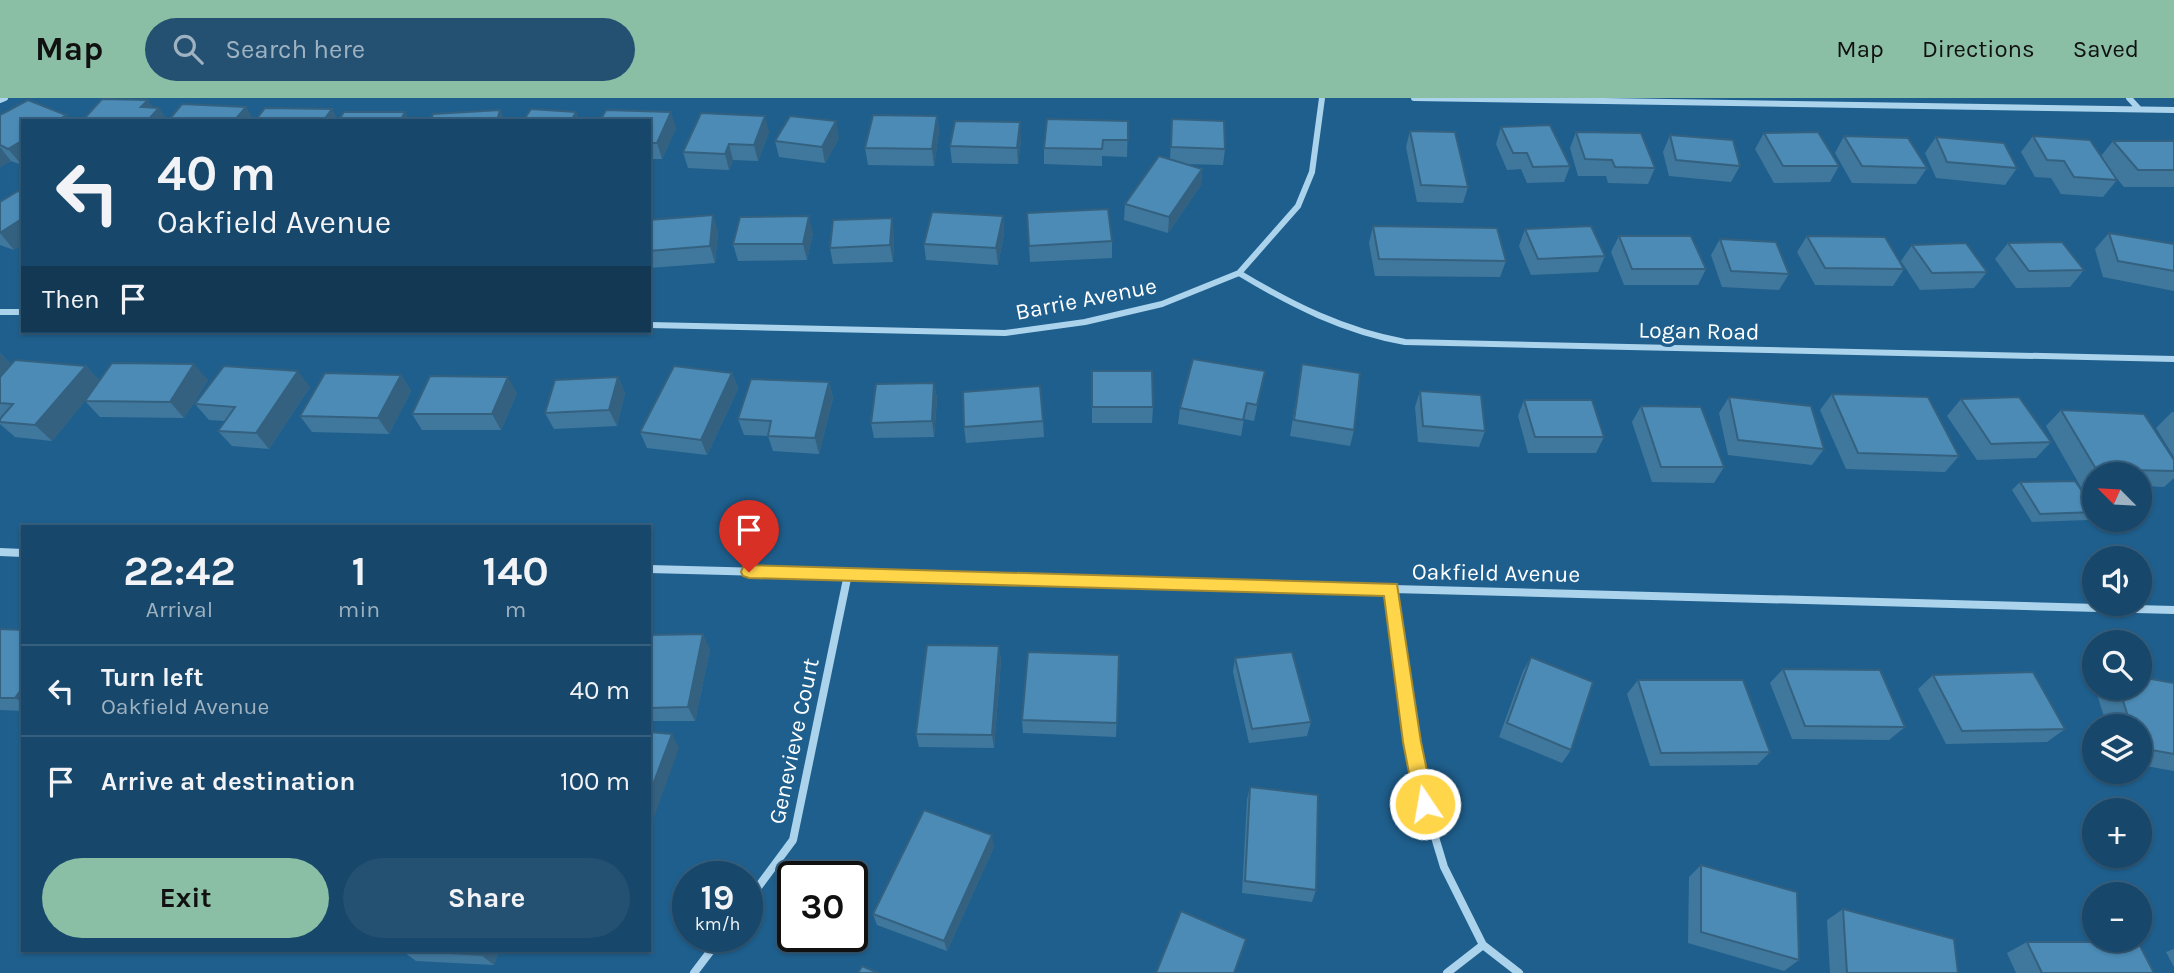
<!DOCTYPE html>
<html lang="en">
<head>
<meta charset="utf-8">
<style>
	:root { --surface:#17476a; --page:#245172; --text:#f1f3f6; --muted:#9eb2c1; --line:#365f7e; --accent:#8abfa5 }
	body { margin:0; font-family:Karla,sans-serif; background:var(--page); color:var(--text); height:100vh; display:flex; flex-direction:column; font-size:26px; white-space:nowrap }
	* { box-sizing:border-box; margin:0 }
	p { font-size:23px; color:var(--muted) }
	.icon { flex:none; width:38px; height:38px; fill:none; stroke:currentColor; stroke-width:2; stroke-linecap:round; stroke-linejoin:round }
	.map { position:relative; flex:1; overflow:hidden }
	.panel { position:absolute; left:21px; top:427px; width:630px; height:427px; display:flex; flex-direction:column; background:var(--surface); border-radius:0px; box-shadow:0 2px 5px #0004,0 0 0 2px var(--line) }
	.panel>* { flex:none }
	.top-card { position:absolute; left:21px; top:21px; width:630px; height:214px; border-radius:0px; box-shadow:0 2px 5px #0004,0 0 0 2px var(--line); background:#17476a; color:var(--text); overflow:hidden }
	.needle { width:46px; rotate:294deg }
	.buttons { position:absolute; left:2082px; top:364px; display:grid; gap:14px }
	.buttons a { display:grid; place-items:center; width:70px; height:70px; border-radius:50%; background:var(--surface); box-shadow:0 2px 5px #0004,0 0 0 2px var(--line); font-size:35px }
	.speed { position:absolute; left:672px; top:763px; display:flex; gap:14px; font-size:35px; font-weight:700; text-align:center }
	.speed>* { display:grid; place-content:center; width:91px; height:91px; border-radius:50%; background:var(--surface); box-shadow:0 2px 5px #0004,0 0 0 2px var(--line); line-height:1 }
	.speed small { font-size:18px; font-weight:400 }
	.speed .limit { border:4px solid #111; border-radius:10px; background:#fff; color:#111 }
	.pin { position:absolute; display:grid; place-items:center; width:60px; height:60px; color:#fff; margin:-72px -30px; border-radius:50% 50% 50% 0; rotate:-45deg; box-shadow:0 0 7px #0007 }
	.pin .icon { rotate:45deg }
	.me { position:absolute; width:77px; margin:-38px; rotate:348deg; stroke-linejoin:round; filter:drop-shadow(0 0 5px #0008) }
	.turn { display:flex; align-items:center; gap:24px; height:147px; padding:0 21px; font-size:32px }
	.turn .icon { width:91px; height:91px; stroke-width:2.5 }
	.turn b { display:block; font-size:49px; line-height:60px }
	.then { display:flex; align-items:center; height:66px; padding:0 21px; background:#0003; gap:14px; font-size:26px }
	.eta { display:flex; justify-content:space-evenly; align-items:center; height:119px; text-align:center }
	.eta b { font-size:42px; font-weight:700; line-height:49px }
	.button { display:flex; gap:14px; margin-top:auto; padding:14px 21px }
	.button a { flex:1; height:80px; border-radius:42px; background:var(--accent); color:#111; font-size:28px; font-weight:700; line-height:80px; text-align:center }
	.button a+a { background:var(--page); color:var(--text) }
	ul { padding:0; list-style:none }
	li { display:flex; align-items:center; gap:21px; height:91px; padding:0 21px; border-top:2px solid var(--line) }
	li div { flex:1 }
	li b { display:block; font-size:26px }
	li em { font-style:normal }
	header { display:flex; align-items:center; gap:42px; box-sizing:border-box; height:98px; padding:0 35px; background:var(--accent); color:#111 }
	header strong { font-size:33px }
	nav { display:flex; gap:38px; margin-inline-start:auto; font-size:24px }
	.search { width:490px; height:63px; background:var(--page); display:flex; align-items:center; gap:18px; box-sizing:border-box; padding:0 24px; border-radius:38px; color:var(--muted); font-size:26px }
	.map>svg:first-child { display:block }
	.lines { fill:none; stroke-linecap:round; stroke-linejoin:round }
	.minor-far1 { stroke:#acd3ec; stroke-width:6 }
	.minor { stroke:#acd3ec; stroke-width:8 }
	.wall { fill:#40789d }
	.shaded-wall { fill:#34617f }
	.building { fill:#4b8bb6; stroke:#34617f; stroke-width:2 }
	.route { fill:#ffd54a; stroke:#a68a30; stroke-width:2 }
	.labels { text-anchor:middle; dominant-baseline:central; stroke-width:7; stroke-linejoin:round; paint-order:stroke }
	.street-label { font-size:23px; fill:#fff; stroke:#1f5f8d }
</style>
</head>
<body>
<header>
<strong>Map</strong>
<div class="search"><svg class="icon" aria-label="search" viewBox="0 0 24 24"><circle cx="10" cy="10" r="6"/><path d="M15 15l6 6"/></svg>Search here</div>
<nav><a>Map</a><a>Directions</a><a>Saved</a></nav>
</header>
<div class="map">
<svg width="2174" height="875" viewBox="0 0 2174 875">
	<rect width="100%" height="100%" fill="#1f5f8d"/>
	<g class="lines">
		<path class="minor-far1" d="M1414,0L2174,12
			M2129,0L2139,11
			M0,2L5,0
			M1239,175C1292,207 1344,233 1405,244L2174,261
			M0,214H23
			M649,227L1005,235L1085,224L1162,206L1239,175L1298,108L1312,74L1322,0"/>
		<path class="minor" d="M0,454L23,455
			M649,471L2174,512
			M1392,491L1412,644L1425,706L1444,769L1483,847L1519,875
			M747,804L793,742L848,476
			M694,875L722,838
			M1447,875L1483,847"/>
	</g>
	<path class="wall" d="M0,17H66L70,23H23L22,67L11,63L0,69Z
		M937,18L939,34L934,68L868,67L865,50Z
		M1172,21L1225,51L1223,67L1186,66L1202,71L1201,87L1168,135L1124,122L1125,106L1170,61Z
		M649,23L676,30L662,61H649Z
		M1128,23L1127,59L1102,58V68L1044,66V50Z
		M1501,29L1570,68L1564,84L1527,85L1521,71L1507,72L1496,46Z
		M1410,33L1468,89L1463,105L1417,104L1406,49Z
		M769,34L758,63L733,62L729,72L688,70L683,54Z
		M1576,34L1655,70L1648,86L1608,85L1606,78H1578L1570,50Z
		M1764,35L1839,68L1830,84L1774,85L1755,51Z
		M1670,37L1740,68L1731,84L1669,78L1663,54Z
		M1844,38L1927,70L1916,86L1852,85L1835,55Z
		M2033,38L2101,58L2113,43H2174V89H2124L2108,70L2117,82L2103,99L2061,96L2051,80L2035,79L2021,54Z
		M1936,39L2017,70L2005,87L1936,80L1925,55Z
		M839,40L825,65L779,59L775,43Z
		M1021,41L1018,66L952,65L950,48Z
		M0,104L14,152L0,147Z
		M1027,115L1112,143V160L1030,164Z
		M1003,118L1004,135L998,167L926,162L924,146Z
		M649,122L718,133L715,165L649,170Z
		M1373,128L1506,163L1500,179L1375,178L1369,145Z
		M1525,131L1605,158L1598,174L1531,177L1519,148Z
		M813,135L807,162L738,163L733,146Z
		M2109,135L2174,146V193L2103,179L2095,151Z
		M894,137L893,164L833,166L830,150Z
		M1619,138L1706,171L1698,187H1624L1611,154Z
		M1807,138L1904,171L1893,188L1815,187L1797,154Z
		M1720,141L1789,176L1779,192L1722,189L1711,157Z
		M2008,145L2084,172L2070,189L2016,190L1995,161Z
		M1912,147L1987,174L1974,190L1920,192L1901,163Z
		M0,255L10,265L4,274L86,268L99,282H208L184,320L100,319L85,303L52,343L15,339L0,326Z
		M1302,266L1354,332L1350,348L1290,338Z
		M1092,273L1153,309L1152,325H1092Z
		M1265,273L1254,323L1244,321L1241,338L1178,326L1180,310Z
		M732,275L738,291L707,357L647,350L640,334Z
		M401,277L411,293L389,336L312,334L300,318Z
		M618,279L625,295L617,328L554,331L545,315Z
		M829,284L833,300L819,356L773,353L768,338L744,337L738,321Z
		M934,285L937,301L934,339L874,340L871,325Z
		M310,289L269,351L232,348L218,333L225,323L209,322L195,306Z
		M1420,293L1485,333L1479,349L1418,344L1415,309Z
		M517,295L501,332H422L412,316Z
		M1832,296L1959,358L1945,374L1846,371L1820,312Z
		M1729,299L1824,351L1812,367L1728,357L1719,315Z
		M1961,301L2051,344L2036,360L1977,362L1947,318Z
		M1524,302L1604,339L1596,355H1528L1518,318Z
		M1641,308L1724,369L1714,385L1652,384L1632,324Z
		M2061,312L2174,362V380L2164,389L2144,388L2146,393L2140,398V376H2095V407H2091L2095,412V416L2088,422L2032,424L2012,392L2020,384L2090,405L2046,328Z
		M2172,314H2174V359L2156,330Z
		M1043,323L1044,339L966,345L964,329Z
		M0,531L23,532V613L0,612Z
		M649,537L710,551L695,623H649Z
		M999,548L1001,563L994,650L919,649L916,636Z
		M1119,557L1116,639L1023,635L1022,622Z
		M1531,559L1571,652L1562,665L1499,639L1523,573Z
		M1235,560L1311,624L1307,638L1249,645L1233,574Z
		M1783,571L1905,629L1889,642L1792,641L1770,585Z
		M1933,577L2065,631L2047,644L1946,646L1918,591Z
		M1638,582L1770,654L1757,667L1650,668L1627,596Z
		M2174,585V673L2140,667V628H2107L2095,590H2140Z
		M1250,689L1316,792L1312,804L1242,795L1247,701Z
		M994,749L947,853L877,827L873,816Z
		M1701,767L1799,862L1784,873L1688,845L1689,779Z
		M1843,811L1958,875H1830L1827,822Z
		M2027,844L2154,875H2016L2007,855Z
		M2174,851V869L2166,854Z
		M401,852H499L494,867L416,863Z"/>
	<path class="shaded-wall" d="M148,2L156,13L159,10L168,23H147L141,9Z
		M246,9L255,23H234Z
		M332,11L339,23H323Z
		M500,12L505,23H497Z
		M405,14L410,23H400Z
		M576,14L580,23H571Z
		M671,14L676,30L662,61L657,45Z
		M66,17L70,23H57Z
		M765,18L769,34L758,63L754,47Z
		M937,18L939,34L934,68L932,51Z
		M836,23L839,40L825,65L822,49Z
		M1020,24L1021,41L1018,66L1017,50Z
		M23,42V67H22L8,51Z
		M729,46L733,62L729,72L725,56Z
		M0,49L11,63L0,69Z
		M1202,71L1201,87L1168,135L1169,119Z
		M713,117L718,133L715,165L710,148Z
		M809,118L813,135L807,162L803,146Z
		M1003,118L1004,135L998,167L996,150Z
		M23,120V147L14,152L0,135Z
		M892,120L894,137L893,164L890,147Z
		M0,255L10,265L0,280Z
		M194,266L208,282L184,320L170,304Z
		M86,268L101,284L52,343L35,327Z
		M298,273L310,289L269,351L256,335Z
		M732,275L738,291L707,357L701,342Z
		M401,277L411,293L389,336L378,320Z
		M508,279L517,295L501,332L492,316Z
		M618,279L625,295L617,328L609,312Z
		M829,284L833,300L819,356L815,340Z
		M934,285L937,301L934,339L932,323Z
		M703,536L710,551L695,623L688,609Z
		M999,548L1001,563L994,650L992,637Z
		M23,589V605L15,600Z
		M672,636L679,650L649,733V697Z
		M992,737L994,749L947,853L944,843Z
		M483,852H499L494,867L481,857Z"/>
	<path class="building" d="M102,1L148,2L141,9L159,10L147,23H82Z
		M28,2L66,17L57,23H23V42L8,51L0,47V17Z
		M182,6L246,9L234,23H168Z
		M265,10L332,11L323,23H255Z
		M531,11L576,14L571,23H523Z
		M500,12L497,23H430L433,16Z
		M606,12L671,14L657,45H649V23H600Z
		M344,14H405L400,23H338Z
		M701,15L765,18L754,47L729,46L725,56L683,54Z
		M873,17L937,18L932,51L865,50Z
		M790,18L836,23L822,49L775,43Z
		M1047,21L1128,23V42H1103L1102,51L1044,50Z
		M1172,21L1224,23L1225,51L1171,49Z
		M955,23L1020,24L1017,50L950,48Z
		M1550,27L1570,68L1533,69L1527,55H1513L1501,29Z
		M1410,33L1455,34L1468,89L1421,87Z
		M1576,34L1641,35L1655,70L1615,69L1612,62L1585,61Z
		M1818,34L1839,68H1783L1764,35Z
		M1670,37L1733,42L1740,68L1676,62Z
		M1844,38L1908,40L1927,70L1862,68Z
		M2033,38L2090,42L2117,82L2074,79L2064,63L2047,62Z
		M1936,39L2004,45L2017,70L1947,64Z
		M2113,43H2174V72H2138Z
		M1159,58L1202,71L1169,119L1125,106Z
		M18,93L23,95V120L0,135V104Z
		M1108,111L1112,143L1029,148L1027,115Z
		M932,114L1003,118L996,150L924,146Z
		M713,117L710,148L649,153V122Z
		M809,118L803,146H733L740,119Z
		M892,120L890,147L830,150L833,122Z
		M1373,128L1497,130L1506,163L1379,161Z
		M1591,128L1605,158L1538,161L1525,131Z
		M2109,135L2174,146V173L2118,163Z
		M1619,138H1691L1706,171H1632Z
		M1807,138L1885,139L1904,171L1825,170Z
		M1720,141L1776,144L1789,176L1731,173Z
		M2062,144L2084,172L2029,173L2008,145Z
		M1966,145L1987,174L1932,175L1912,147Z
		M1193,261L1265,273L1257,307L1247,305L1243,322L1180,310Z
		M15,262L86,268L35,327L0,324V321L13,306L0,305V279Z
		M112,265L194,266L170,304L85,303Z
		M1302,266L1360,275L1354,332L1294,322Z
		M224,268L298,273L256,335L218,333L235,309L195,306Z
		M674,268L732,275L701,342L640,334Z
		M1092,273H1152L1153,309H1092Z
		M325,275L401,277L378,320L300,318Z
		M430,278L508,279L492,316H412Z
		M618,279L609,312L545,315L555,282Z
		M751,281L829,284L815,340L768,338L771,323L738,321Z
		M934,285L932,323L871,325L876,286Z
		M1040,288L1043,323L964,329L963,294Z
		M1420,293L1481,297L1485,333L1423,328Z
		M1832,296L1928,299L1959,358L1858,355Z
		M1729,299L1811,308L1824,351L1738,342Z
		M2019,299L2051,344L1991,346L1961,301Z
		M1524,302H1592L1604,339H1535Z
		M1641,308L1701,309L1724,369H1661Z
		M2061,312L2144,316L2174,362V373L2133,372L2136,376H2099Z
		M2075,383L2095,412V414L2040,416L2020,384Z
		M2140,383L2146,393L2140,392Z
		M0,531L23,532V589L15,600H0Z
		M703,536L688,609L649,610V537Z
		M927,547L999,548L992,637L916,636Z
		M1028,554L1119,557L1117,625L1022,622Z
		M1292,554L1311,624L1252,631L1235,560Z
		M1531,559L1593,584L1571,652L1507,625Z
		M1783,571L1880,572L1905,629L1805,628Z
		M2033,574L2065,631L1962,633L1933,577Z
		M2140,579L2174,585V656L2140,650V628H2131L2119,590H2140Z
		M1638,582H1743L1770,654L1661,655Z
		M649,634L672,636L649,697Z
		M1250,689L1318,697L1316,792L1245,783Z
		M924,712L992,737L944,843L873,816Z
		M1701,767L1797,794L1799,862L1701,834Z
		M1843,811L1954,841L1958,875H1847Z
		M1181,813L1246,841L1234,875H1156Z
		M2027,844H2138L2154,875H2042Z
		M401,852H483L481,857Z
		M862,868L878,875H858Z"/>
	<path class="route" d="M749,467L1397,486L1421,644L1434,706L1431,712L1425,715L1418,712L1415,706L1403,644L1384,498L749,480L743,478L741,474L743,469Z"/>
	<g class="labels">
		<g class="street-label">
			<text transform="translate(1086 201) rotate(-11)">Barrie Avenue</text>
			<text transform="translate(1699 233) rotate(1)">Logan Road</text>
			<text transform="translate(1496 475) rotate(1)">Oakfield Avenue</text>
			<text transform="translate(794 643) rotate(-78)">Genevieve Court</text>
		</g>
	</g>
</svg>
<div class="buttons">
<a><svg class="needle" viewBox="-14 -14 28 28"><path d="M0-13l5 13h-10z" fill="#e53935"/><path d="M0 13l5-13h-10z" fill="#9eb2c1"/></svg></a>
<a><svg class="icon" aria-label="sound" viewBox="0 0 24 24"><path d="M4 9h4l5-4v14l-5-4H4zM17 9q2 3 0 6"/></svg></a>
<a><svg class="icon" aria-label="search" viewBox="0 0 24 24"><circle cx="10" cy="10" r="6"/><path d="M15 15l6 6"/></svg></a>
<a><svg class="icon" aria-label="layers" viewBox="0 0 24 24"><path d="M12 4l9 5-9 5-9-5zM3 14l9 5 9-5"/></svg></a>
<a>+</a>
<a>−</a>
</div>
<div class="speed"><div>19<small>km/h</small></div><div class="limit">30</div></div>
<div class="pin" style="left:749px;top:474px;background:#d93025"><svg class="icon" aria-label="arrive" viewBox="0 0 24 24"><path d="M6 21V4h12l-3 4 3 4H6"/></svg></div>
<svg class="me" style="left:1425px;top:706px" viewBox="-20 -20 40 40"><circle r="17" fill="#ffd54a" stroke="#fff" stroke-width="3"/><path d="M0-11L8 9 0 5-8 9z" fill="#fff"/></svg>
<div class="top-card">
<div class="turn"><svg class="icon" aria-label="left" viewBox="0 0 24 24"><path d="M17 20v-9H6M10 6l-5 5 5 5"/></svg><div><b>40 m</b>Oakfield Avenue</div></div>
<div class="then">Then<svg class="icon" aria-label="arrive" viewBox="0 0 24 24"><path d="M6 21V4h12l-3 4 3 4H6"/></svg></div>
</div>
<section class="panel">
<div class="eta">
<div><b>22:42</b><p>Arrival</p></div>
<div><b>1</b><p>min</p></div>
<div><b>140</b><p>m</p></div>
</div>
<ul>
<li><svg class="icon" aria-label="left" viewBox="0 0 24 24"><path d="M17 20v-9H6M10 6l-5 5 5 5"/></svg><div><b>Turn left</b><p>Oakfield Avenue</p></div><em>40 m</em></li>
<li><svg class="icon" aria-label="arrive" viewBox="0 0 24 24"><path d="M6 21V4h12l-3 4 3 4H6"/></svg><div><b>Arrive at destination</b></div><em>100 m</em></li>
</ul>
<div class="button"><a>Exit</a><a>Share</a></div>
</section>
</div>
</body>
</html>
